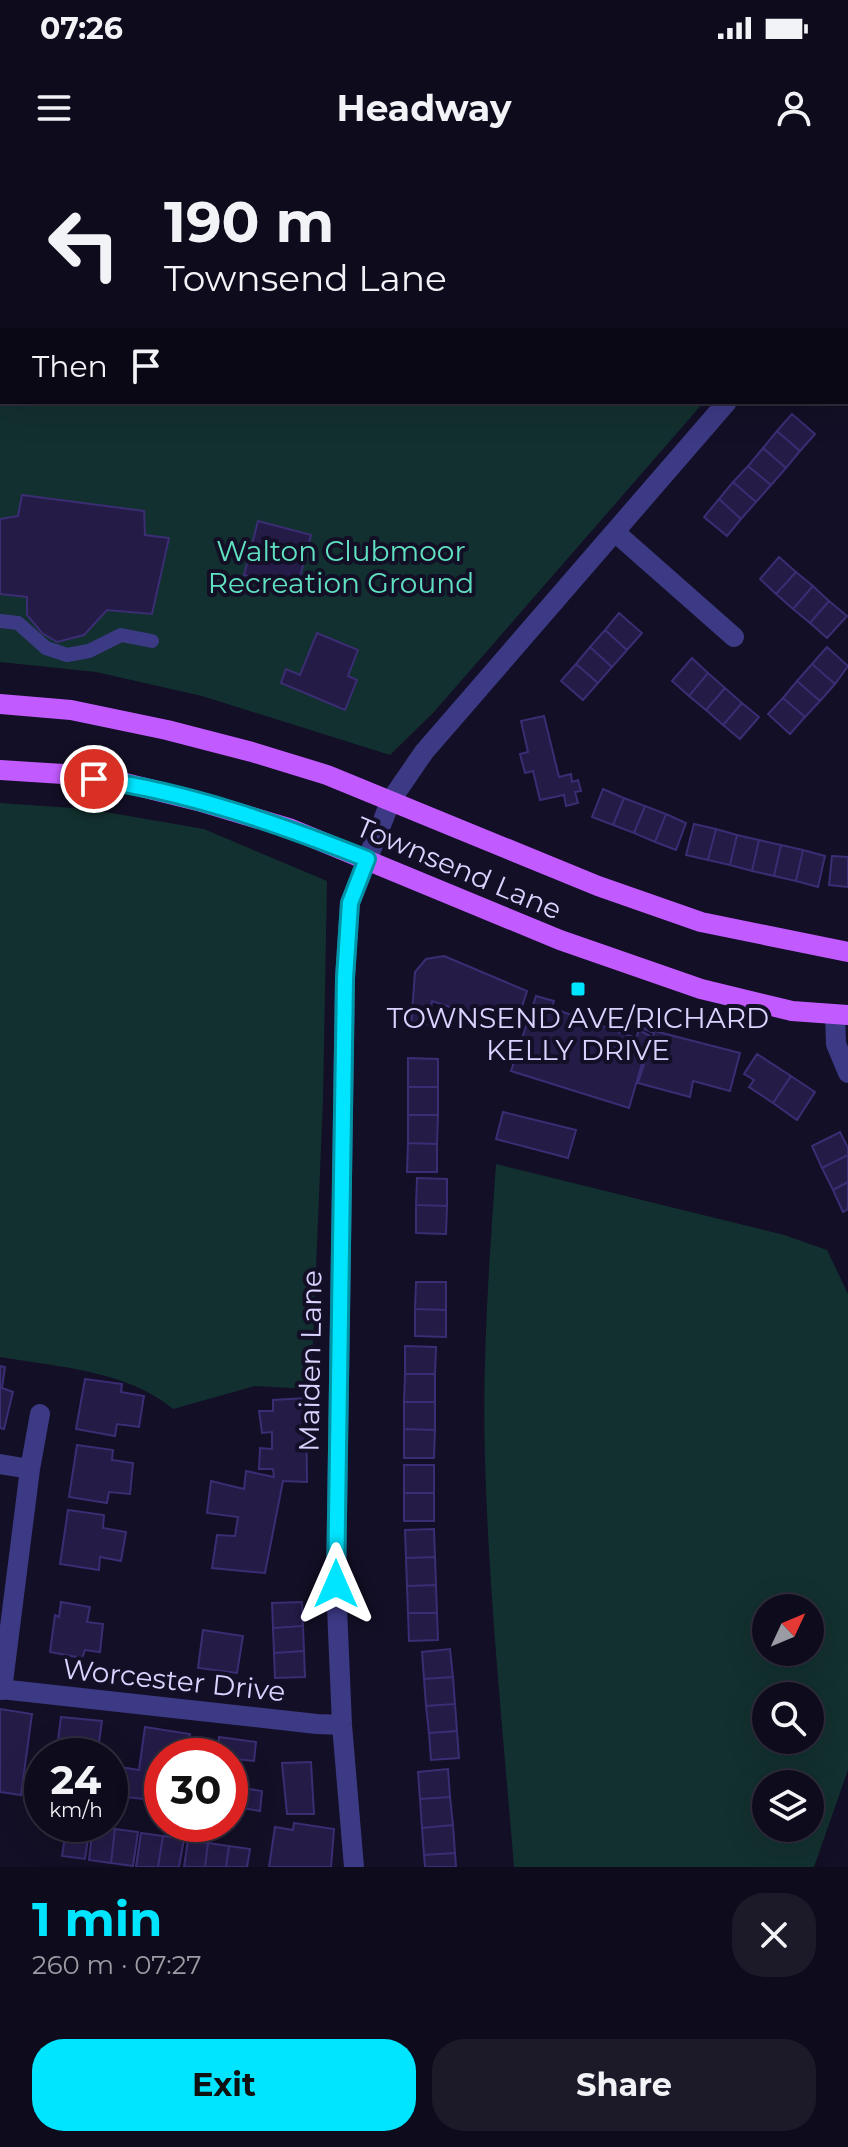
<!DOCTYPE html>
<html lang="en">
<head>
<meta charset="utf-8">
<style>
	:root { --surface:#0e0b1c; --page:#1c1929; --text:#f1f3f6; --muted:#9b9ba3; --line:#2e2b3b; --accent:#00e5ff }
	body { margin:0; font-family:Montserrat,sans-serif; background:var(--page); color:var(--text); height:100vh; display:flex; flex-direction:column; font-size:30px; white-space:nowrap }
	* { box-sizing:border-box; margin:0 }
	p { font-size:26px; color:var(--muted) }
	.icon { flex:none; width:44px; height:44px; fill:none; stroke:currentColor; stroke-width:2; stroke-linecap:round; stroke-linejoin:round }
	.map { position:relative; height:1707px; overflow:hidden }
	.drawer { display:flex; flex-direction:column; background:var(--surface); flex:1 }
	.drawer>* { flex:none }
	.guide { position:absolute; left:0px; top:0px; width:848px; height:244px; box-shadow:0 8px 32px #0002,0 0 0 2px var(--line); background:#0e0b1c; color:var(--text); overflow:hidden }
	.needle { width:52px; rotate:46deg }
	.buttons { position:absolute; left:752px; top:1434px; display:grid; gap:16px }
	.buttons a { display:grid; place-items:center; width:72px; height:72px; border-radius:50%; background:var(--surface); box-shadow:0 8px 32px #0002,0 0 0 2px var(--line); font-size:40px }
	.speed { position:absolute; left:24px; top:1578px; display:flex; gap:16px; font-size:40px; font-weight:700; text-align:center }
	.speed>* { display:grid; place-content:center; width:104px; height:104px; border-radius:50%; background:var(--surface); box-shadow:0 8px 32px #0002,0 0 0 2px var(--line); line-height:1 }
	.speed small { font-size:20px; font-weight:400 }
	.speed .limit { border:12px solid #d22; background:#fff; color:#111 }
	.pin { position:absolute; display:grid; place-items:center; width:68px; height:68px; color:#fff; margin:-34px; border:4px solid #fff; border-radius:50%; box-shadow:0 2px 8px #0007 }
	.me { position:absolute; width:88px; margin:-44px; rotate:0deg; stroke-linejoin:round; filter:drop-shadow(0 0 6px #0008) }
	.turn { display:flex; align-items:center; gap:28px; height:168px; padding:0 32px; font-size:36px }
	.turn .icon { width:104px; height:104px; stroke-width:2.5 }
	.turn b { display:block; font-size:56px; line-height:68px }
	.then { display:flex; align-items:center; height:76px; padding:0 32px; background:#0003; gap:16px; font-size:30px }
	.round { display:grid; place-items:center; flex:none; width:84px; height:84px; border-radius:32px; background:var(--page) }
	.headline { display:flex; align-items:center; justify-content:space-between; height:136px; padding:0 32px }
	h1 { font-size:48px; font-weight:700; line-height:60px; color:var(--accent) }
	.action { display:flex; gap:16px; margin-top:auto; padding:16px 32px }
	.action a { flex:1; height:92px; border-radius:32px; background:var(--accent); color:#111; font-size:32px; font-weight:700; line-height:92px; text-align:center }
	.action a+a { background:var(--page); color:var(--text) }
	.status { display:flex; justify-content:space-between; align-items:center; height:56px; padding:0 40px; background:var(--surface); direction:ltr }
	.status svg { height:22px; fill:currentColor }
	header { display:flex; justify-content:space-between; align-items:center; height:104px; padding:0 32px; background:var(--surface); font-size:36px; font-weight:700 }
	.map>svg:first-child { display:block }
	.green { fill:#12302f; fill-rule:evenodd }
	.building { fill:#241b47; stroke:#3b2d73; stroke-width:2 }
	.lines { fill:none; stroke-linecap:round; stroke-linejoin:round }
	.service { stroke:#3d3a85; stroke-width:14 }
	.minor { stroke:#3d3a85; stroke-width:20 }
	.primary { stroke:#c25bff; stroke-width:20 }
	.route-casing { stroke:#0095a6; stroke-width:20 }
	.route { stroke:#00e5ff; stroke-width:14 }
	.poi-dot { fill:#00e5ff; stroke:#130f26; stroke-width:3 }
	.labels { text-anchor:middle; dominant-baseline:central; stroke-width:8; stroke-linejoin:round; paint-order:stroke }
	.park-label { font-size:28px; fill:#5fe0c0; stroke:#130f26 }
	.street-label { font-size:28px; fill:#d9d4ff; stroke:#130f26 }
	.poi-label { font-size:28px; fill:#d9d4ff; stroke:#130f26 }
</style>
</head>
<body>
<div class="status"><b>07:26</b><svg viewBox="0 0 49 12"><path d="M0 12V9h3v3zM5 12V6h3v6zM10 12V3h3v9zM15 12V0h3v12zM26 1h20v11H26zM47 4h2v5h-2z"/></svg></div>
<header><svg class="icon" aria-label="menu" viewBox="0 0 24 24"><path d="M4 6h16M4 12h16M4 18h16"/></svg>Headway<svg class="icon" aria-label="person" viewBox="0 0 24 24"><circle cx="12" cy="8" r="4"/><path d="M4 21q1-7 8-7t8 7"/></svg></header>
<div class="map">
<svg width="848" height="1707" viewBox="0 0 848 1707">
	<rect width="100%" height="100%" fill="#130f26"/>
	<path class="green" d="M0,0H848V77L846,79V2H2V242H704L433,553L390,595L202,536L96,512L0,502Z
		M0,643L88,649L204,669L327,721L323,940L311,1229L255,1226L173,1249C126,1210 58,1207 0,1197Z
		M496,1004L784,1075L827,1090L848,1134V1610L814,1707H514C503,1572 489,1436 485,1301C482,1202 489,1103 496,1004ZM766,1448H810V1492H766ZM766,1536H810V1580H766ZM766,1624H810V1668H766Z"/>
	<path class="building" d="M792,254L815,274L800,291L777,271Z
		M777,271L800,291L786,308L763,288Z
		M763,288L786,308L771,325L748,306Z
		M748,306L771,325L756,342L733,322Z
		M733,322L756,342L741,359L719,339Z
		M22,335L144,351L145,375L169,378L152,454L107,450L84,475L57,482L42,473L27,455V437L0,434V359L18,356Z
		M719,339L741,359L727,376L704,357Z
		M258,361L311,375L297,428L244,415Z
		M779,397L796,412L776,434L760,419Z
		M796,412L813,426L793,449L776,434Z
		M813,426L829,441L810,463L793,449Z
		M829,441L847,456L827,478L810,463Z
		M619,453L642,473L627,490L605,470Z
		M605,470L627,490L612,507L590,487Z
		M317,473L358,490L348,516L357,520L345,550L281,523L286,509L300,515Z
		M590,487L612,507L598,523L576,504Z
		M827,487L848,506L835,524L812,504Z
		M692,498L708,513L689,536L672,521Z
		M576,504L598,523L583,540L561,521Z
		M812,504L835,524L820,541L797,521Z
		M708,513L725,528L706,550L689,536Z
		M797,521L820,541L805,557L783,538Z
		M725,528L742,543L723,565L706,550Z
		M783,538L805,557L790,574L768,554Z
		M742,543L759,557L740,579L723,565Z
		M544,556L559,617L571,614L572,622L578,620L581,631L575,632L578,643L566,646L564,635L540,640L533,611L525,613L520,594L528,592L521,561Z
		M603,629L624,638L613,665L592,657Z
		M624,638L645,646L634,673L613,665Z
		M645,646L666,654L655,682L634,673Z
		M666,654L686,663L676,690L655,682Z
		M694,664L716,669L708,700L686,695Z
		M716,669L737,675L730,705L708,700Z
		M737,675L759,680L752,711L730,705Z
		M759,680L781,685L774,716L752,711Z
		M781,685L803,690L796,721L774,716Z
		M803,690L825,696L818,727L796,721Z
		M832,696L848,697V727L829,725Z
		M444,796L527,831L515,869L432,841L429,864L411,866L415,812L426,799Z
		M536,836L554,841L552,848L636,878L639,870L650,876L629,948L511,911Z
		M639,867L740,893L730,931L693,921L690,937L638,923L654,873Z
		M757,894L791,916L773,943L749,927L754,920L744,914Z
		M408,898L438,899V927H408Z
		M791,916L815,932L797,960L773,943Z
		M408,927H438V955H408Z
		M503,952L576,970L568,998L496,979Z
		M408,955H438L437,984L408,983Z
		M840,972L848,988V995L822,1008L812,986Z
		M408,983L437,984V1012H407Z
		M848,995V1022L833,1030L822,1008Z
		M417,1018L447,1019V1046L416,1045Z
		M848,1022V1049L843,1052L833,1030Z
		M416,1045L447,1046L446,1074L416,1073Z
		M416,1122H446V1150L415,1149Z
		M415,1149L446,1150V1177L415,1176Z
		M405,1186L436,1187L435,1214H405Z
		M0,1206L5,1207L2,1228L13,1232L4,1269L0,1268Z
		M405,1214H435V1242H404Z
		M85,1219L122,1224L121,1232L144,1236L139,1267L117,1264L115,1276L76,1269Z
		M306,1238L307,1322L283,1321L265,1413L212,1408L217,1375L235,1376L238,1357L207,1353L211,1321L244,1329L246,1311L274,1317L273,1309H259L260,1288L272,1289V1272L262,1273L259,1251H273V1240Z
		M404,1242H435V1270L404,1269Z
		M404,1269L435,1270L434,1298H404Z
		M77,1285L113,1290L112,1300L133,1303L130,1334L109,1332L107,1343L69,1337Z
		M404,1305H434V1333H404Z
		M404,1333H434V1361H404Z
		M68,1350L104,1355L103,1368L126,1372L121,1401L100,1397L99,1410L60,1404Z
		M434,1369L435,1397L406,1398L405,1370Z
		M435,1397L436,1425L407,1426L406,1398Z
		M436,1425L437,1453H408L407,1426Z
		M61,1442L90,1447L87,1462L103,1464L100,1492L85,1490L82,1498L50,1492L55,1455L59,1457Z
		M302,1442L303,1466L273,1468L272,1443Z
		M408,1453H437L438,1480L409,1481Z
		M303,1466L304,1491L274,1493L273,1468Z
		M203,1470L243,1476L237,1513L198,1508Z
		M450,1489L453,1517L424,1519L422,1492Z
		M304,1491L305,1517L275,1518L274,1493Z
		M453,1517L455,1544L426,1546L424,1519Z
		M455,1544L457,1571L429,1573L426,1546Z
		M0,1549L32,1554L21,1635L0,1632Z
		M61,1557L102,1561L97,1596H56Z
		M145,1567L190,1574L187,1596H162V1641L116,1636L120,1607L139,1610Z
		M457,1571L459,1598L431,1600L429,1573Z
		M219,1577L256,1582L254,1601L236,1599L231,1626L262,1631L260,1651L230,1646V1596H216Z
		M311,1602L314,1654H287L282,1603Z
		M448,1609L450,1637L420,1639L418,1612Z
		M450,1637L453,1665L422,1668L420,1639Z
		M294,1663L334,1669L331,1707H269L275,1667L293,1670Z
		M67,1664L90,1665L85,1699L62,1696Z
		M453,1665L455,1693L424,1695L422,1668Z
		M93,1666L115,1669L111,1703L89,1700Z
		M115,1669L138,1672L133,1706L111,1703Z
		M141,1673L163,1676L158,1707H136Z
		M163,1676L184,1679L179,1707H158Z
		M188,1680L208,1683L205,1707H184Z
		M208,1683L229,1686L226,1707H205Z
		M229,1686L250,1689L247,1707H226Z
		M455,1693L456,1707H425L424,1695Z"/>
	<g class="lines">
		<path class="service" d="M0,461L18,463L46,488L67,495L89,491L121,475L152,481"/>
		<path class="minor" d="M846,105L848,103
			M846,215L848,216
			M616,373L734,477
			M835,854L836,884L848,913
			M0,1304L30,1309
			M0,1529L317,1564L342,1565
			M2,1530L30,1309L40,1254
			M354,1707L342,1565L336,1424L345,818L350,743L391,640L424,592L727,242"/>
		<path class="primary" d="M0,544L71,550L167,570L252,592L327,615L598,726L701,762L848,792
			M0,610L63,614L125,623L198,641L289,668L560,780L701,829L792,851L848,855"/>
	</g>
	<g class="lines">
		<defs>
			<path id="route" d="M94,619C188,632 279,664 367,699L350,743L345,818L336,1424"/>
		</defs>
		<use href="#route" class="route-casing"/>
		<use href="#route" class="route"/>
	</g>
	<rect class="poi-dot" x="570" y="821" width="16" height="16" rx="4"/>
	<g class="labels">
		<g class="park-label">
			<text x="341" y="391">Walton Clubmoor<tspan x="341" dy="32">Recreation Ground</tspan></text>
		</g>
		<g class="street-label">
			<text transform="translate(459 708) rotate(23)">Townsend Lane</text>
			<text transform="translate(310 1201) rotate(-89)">Maiden Lane</text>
			<text transform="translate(174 1520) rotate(6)">Worcester Drive</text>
		</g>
		<g class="poi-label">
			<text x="578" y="858">TOWNSEND AVE/RICHARD<tspan x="578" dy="32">KELLY DRIVE</tspan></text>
		</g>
	</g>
</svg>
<div class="buttons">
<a><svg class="needle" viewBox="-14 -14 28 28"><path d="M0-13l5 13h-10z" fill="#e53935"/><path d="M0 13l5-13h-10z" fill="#9b9ba3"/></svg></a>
<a><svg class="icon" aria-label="search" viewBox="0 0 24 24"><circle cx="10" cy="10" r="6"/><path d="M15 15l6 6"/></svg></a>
<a><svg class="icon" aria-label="layers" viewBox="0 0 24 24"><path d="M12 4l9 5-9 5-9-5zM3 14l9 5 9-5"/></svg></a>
</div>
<div class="speed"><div>24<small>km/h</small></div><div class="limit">30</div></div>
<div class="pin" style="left:94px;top:619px;background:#d93025"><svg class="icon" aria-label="arrive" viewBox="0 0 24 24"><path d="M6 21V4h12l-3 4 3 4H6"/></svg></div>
<svg class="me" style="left:336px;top:1424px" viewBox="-20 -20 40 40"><path d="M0-17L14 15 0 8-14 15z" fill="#00e5ff" stroke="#fff" stroke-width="4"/></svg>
<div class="guide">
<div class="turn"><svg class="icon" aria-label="left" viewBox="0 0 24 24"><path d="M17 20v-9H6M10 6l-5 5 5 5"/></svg><div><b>190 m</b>Townsend Lane</div></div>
<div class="then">Then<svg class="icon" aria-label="arrive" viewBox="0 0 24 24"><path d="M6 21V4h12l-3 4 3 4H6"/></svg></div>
</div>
</div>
<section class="drawer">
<div class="headline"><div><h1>1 min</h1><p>260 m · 07:27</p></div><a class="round"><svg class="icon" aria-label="close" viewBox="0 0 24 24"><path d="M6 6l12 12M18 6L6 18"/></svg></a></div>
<div class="action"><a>Exit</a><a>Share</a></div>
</section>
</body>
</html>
